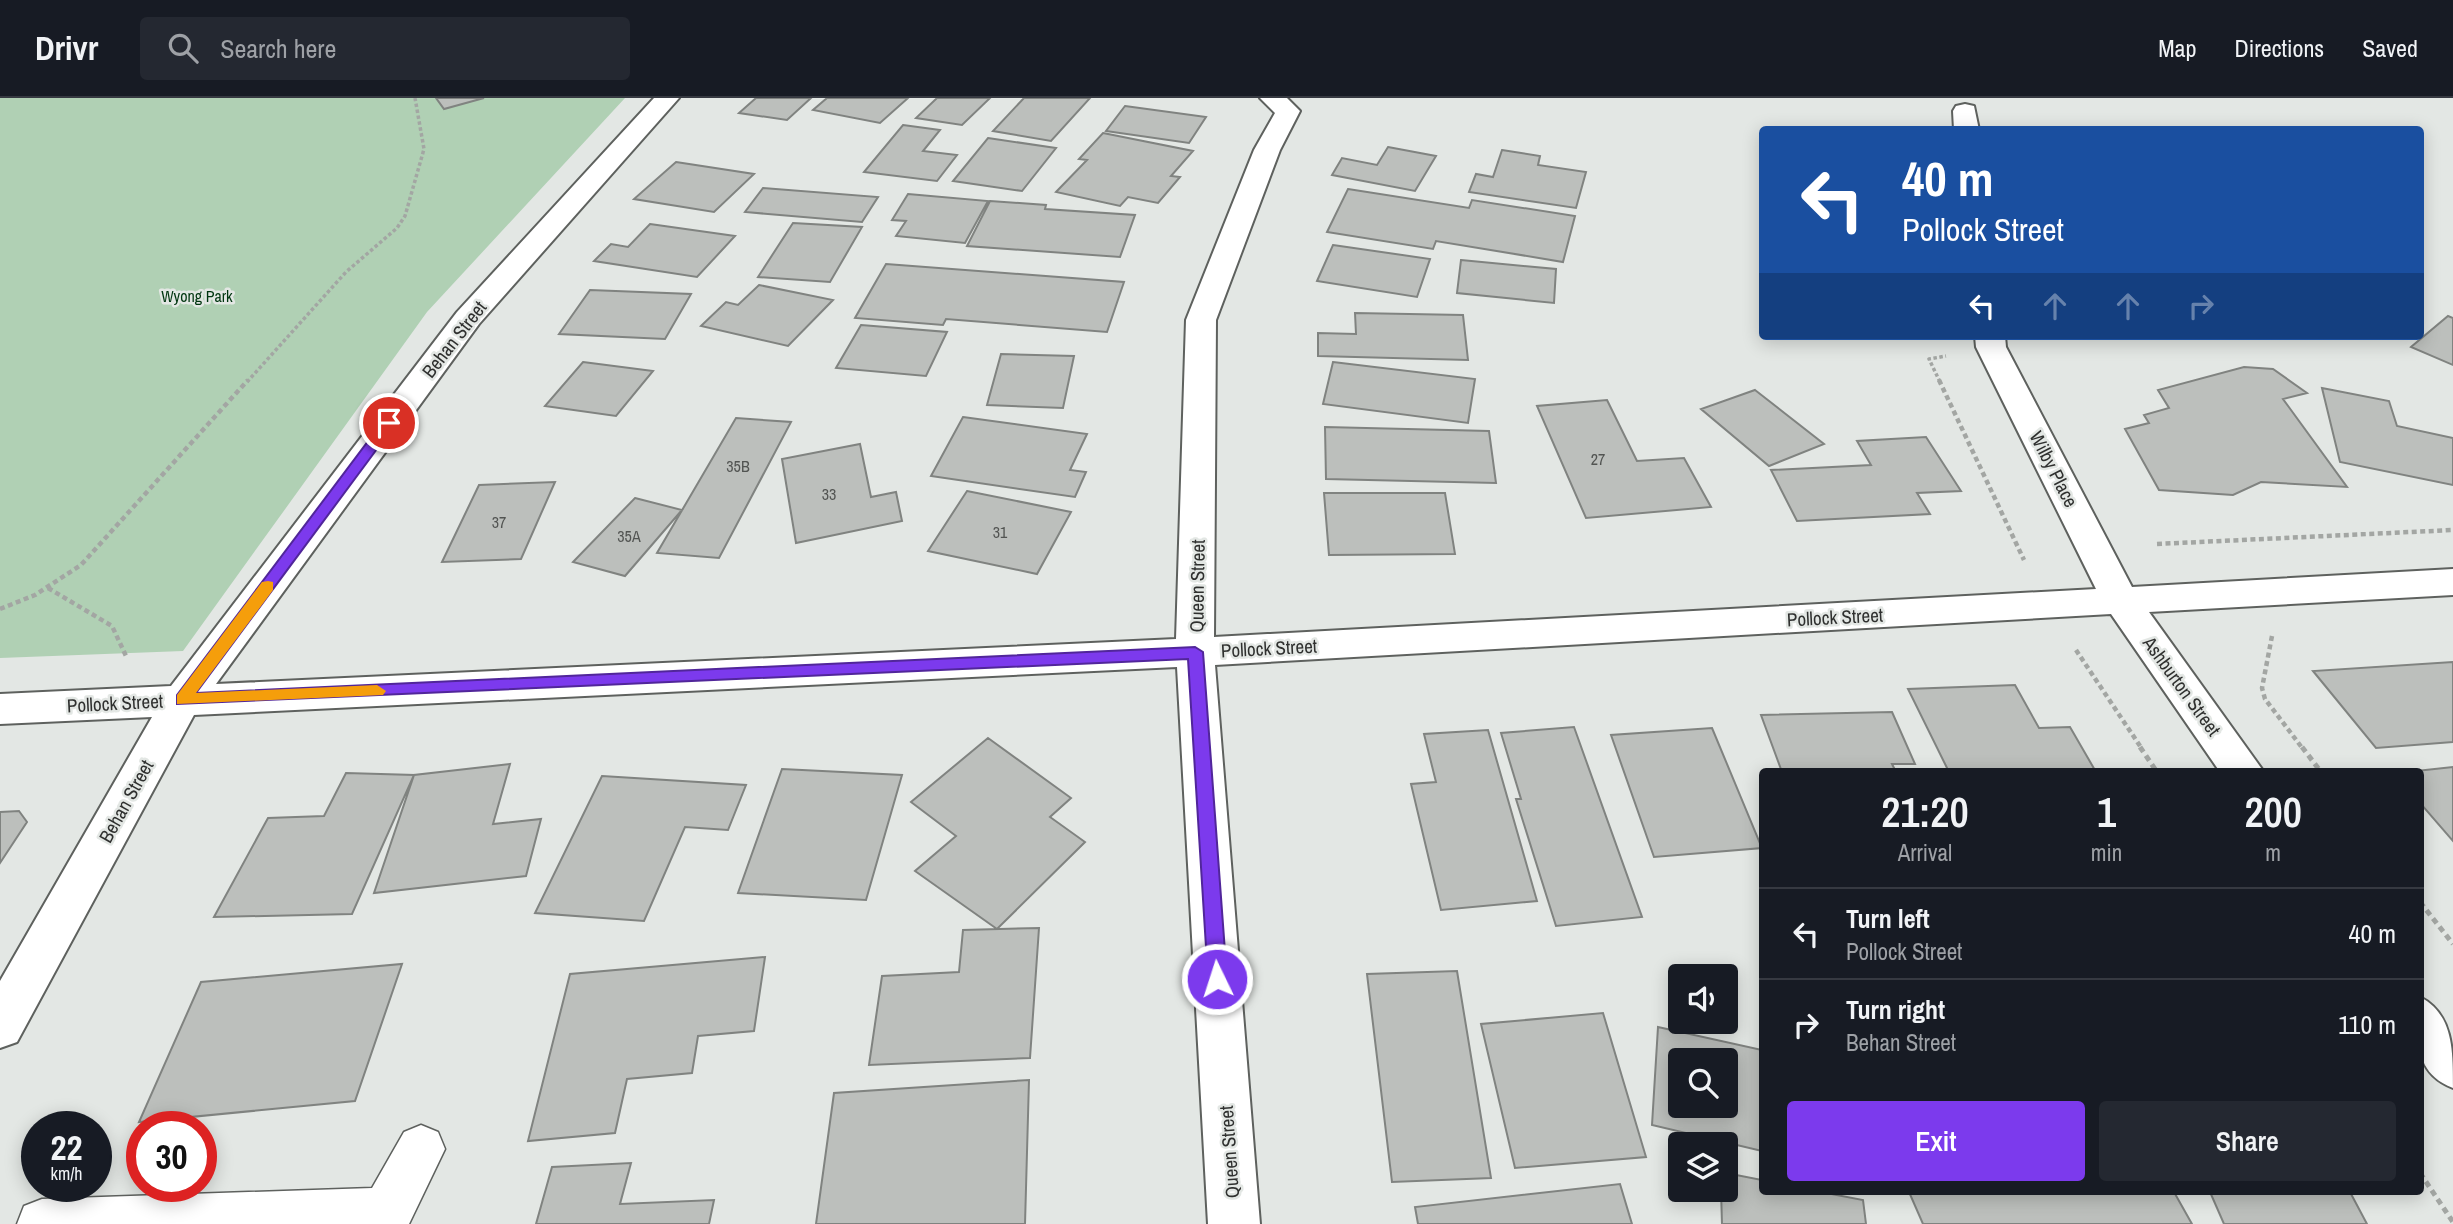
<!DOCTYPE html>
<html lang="en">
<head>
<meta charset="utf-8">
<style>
	:root { --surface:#171b24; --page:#242831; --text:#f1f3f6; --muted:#9ea1a6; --line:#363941; --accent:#7c3aed }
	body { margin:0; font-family:"Archivo Narrow",sans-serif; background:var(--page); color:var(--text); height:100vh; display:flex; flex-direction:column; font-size:26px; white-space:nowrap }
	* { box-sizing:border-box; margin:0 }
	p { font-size:23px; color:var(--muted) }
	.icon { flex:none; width:38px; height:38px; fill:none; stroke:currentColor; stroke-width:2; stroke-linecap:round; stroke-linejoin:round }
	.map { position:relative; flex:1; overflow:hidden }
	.sheet { position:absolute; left:1759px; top:670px; width:665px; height:427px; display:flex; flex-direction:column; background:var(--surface); border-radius:7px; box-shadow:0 4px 18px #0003 }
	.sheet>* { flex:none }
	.banner { position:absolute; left:1759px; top:28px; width:665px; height:214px; border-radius:7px; box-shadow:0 4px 18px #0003; background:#1a4fa0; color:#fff; overflow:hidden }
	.fabs { position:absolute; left:1668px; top:866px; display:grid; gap:14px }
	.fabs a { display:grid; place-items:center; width:70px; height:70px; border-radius:7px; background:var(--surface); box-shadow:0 4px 18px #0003; font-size:35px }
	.speed { position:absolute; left:21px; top:1013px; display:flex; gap:14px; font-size:35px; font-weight:700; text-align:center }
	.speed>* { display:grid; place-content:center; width:91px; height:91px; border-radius:50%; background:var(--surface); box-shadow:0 4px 18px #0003; line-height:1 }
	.speed small { font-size:18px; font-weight:400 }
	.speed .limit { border:10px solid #d22; background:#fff; color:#111 }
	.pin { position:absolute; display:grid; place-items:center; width:60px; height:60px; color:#fff; margin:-30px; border:4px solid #fff; border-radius:50%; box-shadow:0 2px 7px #0007 }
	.me { position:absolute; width:77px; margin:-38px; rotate:356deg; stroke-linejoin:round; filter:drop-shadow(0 0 5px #0008) }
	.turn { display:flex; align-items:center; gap:24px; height:147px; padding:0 28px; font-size:32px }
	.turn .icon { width:91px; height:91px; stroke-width:2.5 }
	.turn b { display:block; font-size:49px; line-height:60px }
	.lanes { display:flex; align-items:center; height:66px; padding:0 28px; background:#0003; justify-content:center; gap:35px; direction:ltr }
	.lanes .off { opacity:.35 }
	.eta { display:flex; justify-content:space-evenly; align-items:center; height:119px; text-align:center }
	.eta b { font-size:42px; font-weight:600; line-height:49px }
	.primary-button { display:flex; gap:14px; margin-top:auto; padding:14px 28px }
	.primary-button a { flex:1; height:80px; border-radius:7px; background:var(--accent); color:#fff; font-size:28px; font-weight:600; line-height:80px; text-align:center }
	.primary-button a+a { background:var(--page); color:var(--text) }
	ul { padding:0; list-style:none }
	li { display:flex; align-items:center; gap:21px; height:91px; padding:0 28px; border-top:2px solid var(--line) }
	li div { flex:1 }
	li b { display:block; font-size:26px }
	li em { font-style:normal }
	header { display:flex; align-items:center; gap:42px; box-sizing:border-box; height:98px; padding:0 35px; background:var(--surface); border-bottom:2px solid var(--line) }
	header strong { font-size:33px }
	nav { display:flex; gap:38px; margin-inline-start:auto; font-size:24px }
	.search { width:490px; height:63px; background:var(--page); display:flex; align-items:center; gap:18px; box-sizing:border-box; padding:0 24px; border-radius:7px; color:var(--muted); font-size:26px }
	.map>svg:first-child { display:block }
	.green { fill:#b0d0b4 }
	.building { fill:#bcbfbc; stroke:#808380; stroke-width:2; fill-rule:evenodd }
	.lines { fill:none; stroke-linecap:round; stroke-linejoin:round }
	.service-casing { stroke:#5e615e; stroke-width:3 }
	.minor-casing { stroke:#5e615e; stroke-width:4 }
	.path-far2 { stroke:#a3a6a3; stroke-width:3.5; stroke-dasharray:3.5 2.5; stroke-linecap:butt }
	.path-far1 { stroke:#a3a6a3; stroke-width:4.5; stroke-dasharray:5 3.5; stroke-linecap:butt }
	.path { stroke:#a3a6a3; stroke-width:5; stroke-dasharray:6 4.5; stroke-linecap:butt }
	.service { fill:#fff; fill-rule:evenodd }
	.minor { fill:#fff; fill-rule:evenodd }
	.route { fill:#7c3aed; stroke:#51269a; stroke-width:2 }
	.slow { fill:#f59e0b }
	.labels { text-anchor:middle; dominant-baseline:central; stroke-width:5; stroke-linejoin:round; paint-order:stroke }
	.far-park-label { font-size:16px; fill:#003610; stroke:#e3e7e4 }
	.number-label { font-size:16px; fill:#525452 }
	.street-label { font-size:19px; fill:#2f302f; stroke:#e3e7e4 }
</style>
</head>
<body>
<header>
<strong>Drivr</strong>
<div class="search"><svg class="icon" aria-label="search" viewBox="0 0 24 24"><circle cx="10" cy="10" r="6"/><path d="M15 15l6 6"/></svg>Search here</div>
<nav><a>Map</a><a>Directions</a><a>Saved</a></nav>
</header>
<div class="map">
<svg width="2453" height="1126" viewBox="0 0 2453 1126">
	<rect width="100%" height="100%" fill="#e3e7e4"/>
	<path class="green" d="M0,0H625L427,214L183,553L0,560Z"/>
	<path class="building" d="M436,0H484L444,11Z
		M756,0H811L787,22L739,15Z
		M827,0H908L880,25L813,12Z
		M937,0H990L962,27L916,20Z
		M1024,0H1090L1051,43L993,33Z
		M1125,8L1206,19L1189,45L1106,33Z
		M903,27L940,32L923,53L957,57L937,83L864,74Z
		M1103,35L1193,53L1171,78L1180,79L1158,105L1128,99L1120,108L1056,94L1087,62L1079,61Z
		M988,40L1056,50L1022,93L953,83Z
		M1388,49L1436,58L1415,93L1332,77L1342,60L1377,67Z
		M1502,52L1540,58L1538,67L1586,74L1576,110L1469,94L1476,76L1493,79Z
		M676,64L754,76L714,114L634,101Z
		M763,90L878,99L862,124L745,114Z
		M1348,91L1469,110L1472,102L1575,118L1563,164L1436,143L1433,151L1327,134Z
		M908,96L988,103L965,145L896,138L906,123L892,122Z
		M990,103L1046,107L1045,111L1135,117L1120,159L967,148Z
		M793,125L862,129L830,184L758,179Z
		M650,126L735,138L697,179L594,163L611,146L628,149Z
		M1333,147L1430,161L1417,199L1317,183Z
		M1461,162L1556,171L1554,205L1457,195Z
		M886,166L1124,184L1107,234L946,221L943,227L855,220Z
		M759,187L833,202L788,248L701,228L726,204L738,207Z
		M590,192L691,196L665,241L559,236Z
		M1355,215L1463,217L1468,262L1318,258V235L1356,236Z
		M2448,218L2453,220V267L2411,249Z
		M861,227L947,234L926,278L836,270Z
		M1001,256L1074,258L1063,310L987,307Z
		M583,264L653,273L616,318L545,308Z
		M1333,264L1475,281L1468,325L1323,306Z
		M2244,269L2273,271L2307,295L2283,301L2347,389L2261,384L2233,397L2159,392L2125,331L2149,325L2144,317L2169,310L2158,292Z
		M2322,290L2389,303L2397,328L2453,340V387L2340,364Z
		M1755,292L1824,346L1769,368L1701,311Z
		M1607,302L1637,363L1684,360L1711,409L1586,420L1537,308Z
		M963,319L1087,336L1070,372L1086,374L1075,399L931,378Z
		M736,320L791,324L719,460L657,455Z
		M1325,329L1489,333L1496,385L1326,381Z
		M1926,339L1961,393L1917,395L1930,416L1797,423L1771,372L1871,367L1857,343Z
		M860,346L871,399L896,394L902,423L796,445L782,361Z
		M555,384L521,461L442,464L479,387Z
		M967,393L1071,414L1037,476L928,453Z
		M1324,395H1445L1455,456L1329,457Z
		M635,400L682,412L625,478L573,464Z
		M2453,564V644L2376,650L2313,573Z
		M2015,587L2039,630L2070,629L2096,674H1949L1908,591Z
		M1892,614L1915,666H1892L1896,674H1782L1761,617Z
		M1574,629L1642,819L1556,828L1516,701H1521L1501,635Z
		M1712,630L1762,750L1654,759L1611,637Z
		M1488,632L1537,803L1441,812L1411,686L1436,684L1424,636Z
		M988,640L1071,700L1050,719L1085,744L997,831L915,773L956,738L911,704Z
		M510,666L493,726L541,721L526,778L374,795L414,677Z
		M2453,669V743L2420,705V674H2407Z
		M782,671L902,677L866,802L738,795Z
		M346,675L414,677L352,816L214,819L268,720L324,718Z
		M602,678L746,687L728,732L685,729L644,823L535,815Z
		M19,713L27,724L0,765V714Z
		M1039,830L1030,960L869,967L882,878L959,874L963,832Z
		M765,859L754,933L698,938L692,975L627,981L615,1035L528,1043L570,876Z
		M402,866L355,1003L139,1024L201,884Z
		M1457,873L1491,1080L1392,1084L1367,876Z
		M1603,915L1646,1059L1515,1070L1481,926Z
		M1658,929L1762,952V1053L1652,1027ZM1680,962H1726V1008H1680Z
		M1029,982L1025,1126H816L834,995Z
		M631,1065L620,1106L714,1102L709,1126H536L552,1069Z
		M1726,1075L1762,1082V1094H1821L1863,1102L1866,1126H1722L1721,1092H1726Z
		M1620,1086L1632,1126H1418L1415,1109Z
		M1909,1094H2174L2192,1126H1923Z
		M2210,1094H2350L2367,1126H2224Z"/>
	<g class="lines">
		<defs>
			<path id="service" d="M421,1027L438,1034L445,1051L409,1126H17L24,1108L42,1101L372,1090L404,1034Z"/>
			<path id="minor" d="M654,0H679L479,226L216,586L1176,541L1186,222L1254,52L1275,15L1260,0H1287L1300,13L1280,52L1216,222L1214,539L2096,491L1976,249L1975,238H2005L2006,249L2132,489L2453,471V497L2149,514L2264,674H2220L2111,516L1215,567L1260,1126H1208L1177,569L194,617L17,944L0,950V883L152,619L0,626V596L171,588L457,214Z
				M1965,6L1974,8L1979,32H1954L1953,13L1956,8Z
				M2420,899C2453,916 2453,951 2453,990C2410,973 2420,938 2420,899Z"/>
		</defs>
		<use href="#service" class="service-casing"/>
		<use href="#minor" class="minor-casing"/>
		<path class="path-far2" d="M247,284L346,174L397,130L405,118L424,51L415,0
			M1940,284L1929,261L1946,258"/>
		<path class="path-far1" d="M1939,282L2024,462
			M2157,446L2453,432
			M48,490L112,528L126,558
			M0,511L35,497L81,467L248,282
			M2272,538L2262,590L2265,601L2303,651
			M2076,552L2142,651"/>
		<path class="path" d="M2140,649L2157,674
			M2302,649L2321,674
			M2420,804L2453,846
			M2420,1075L2453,1124"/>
		<use href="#service" class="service"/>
		<use href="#minor" class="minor"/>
	</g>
	<path class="route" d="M389,321L396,325L394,328L196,595L1195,549L1203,554L1227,881L1224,887L1217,890L1211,887L1208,881L1188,561L177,606V597L384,322Z"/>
	<path class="slow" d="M268,483L273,484V492L196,595L377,587L386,593L383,597L177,606V597L262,484Z"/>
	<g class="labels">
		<g class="far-park-label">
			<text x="197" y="198">Wyong Park</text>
		</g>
		<g class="number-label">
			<text x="1598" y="361">27</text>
			<text x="738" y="368">35B</text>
			<text x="829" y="396">33</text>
			<text x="499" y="424">37</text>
			<text x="1000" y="434">31</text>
			<text x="629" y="438">35A</text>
		</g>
		<g class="street-label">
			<text transform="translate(454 241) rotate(-52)">Behan Street</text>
			<text transform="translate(2054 371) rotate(63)">Wilby Place</text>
			<text transform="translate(1197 488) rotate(-89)">Queen Street</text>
			<text transform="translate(1835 519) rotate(-3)">Pollock Street</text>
			<text transform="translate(1269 550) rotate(-3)">Pollock Street</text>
			<text transform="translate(2182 588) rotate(54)">Ashburton Street</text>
			<text transform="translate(115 605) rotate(-3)">Pollock Street</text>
			<text transform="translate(126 703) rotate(-61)">Behan Street</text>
			<text transform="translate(1229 1054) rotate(-94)">Queen Street</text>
		</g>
	</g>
</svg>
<div class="fabs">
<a><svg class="icon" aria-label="sound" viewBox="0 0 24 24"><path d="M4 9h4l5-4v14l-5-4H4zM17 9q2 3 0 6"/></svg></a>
<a><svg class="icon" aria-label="search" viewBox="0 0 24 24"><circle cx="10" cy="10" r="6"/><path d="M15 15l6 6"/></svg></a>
<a><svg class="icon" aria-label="layers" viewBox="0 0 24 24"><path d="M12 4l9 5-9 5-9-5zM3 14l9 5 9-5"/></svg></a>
</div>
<div class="speed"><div>22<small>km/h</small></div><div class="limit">30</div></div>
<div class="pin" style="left:389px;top:325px;background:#d93025"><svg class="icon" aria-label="arrive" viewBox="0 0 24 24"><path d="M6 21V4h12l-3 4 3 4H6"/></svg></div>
<svg class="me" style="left:1217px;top:881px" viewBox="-20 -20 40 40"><circle r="17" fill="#7c3aed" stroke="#fff" stroke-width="3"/><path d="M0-11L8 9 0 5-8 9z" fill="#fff"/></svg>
<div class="banner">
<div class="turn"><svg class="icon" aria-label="left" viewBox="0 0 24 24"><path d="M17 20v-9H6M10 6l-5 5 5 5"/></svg><div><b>40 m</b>Pollock Street</div></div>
<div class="lanes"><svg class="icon" aria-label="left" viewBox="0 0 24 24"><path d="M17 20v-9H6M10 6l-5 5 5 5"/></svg><svg class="icon off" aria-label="ahead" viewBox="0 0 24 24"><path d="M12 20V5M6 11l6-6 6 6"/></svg><svg class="icon off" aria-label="ahead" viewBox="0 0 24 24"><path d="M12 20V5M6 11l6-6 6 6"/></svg><svg class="icon off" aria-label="right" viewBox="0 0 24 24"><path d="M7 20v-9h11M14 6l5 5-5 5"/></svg></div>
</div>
<section class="sheet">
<div class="eta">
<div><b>21:20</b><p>Arrival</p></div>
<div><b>1</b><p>min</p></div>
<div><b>200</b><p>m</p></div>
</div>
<ul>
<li><svg class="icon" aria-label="left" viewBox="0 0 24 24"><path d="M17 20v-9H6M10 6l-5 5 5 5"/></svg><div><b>Turn left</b><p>Pollock Street</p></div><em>40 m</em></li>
<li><svg class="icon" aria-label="right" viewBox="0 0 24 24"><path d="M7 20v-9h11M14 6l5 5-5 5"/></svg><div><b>Turn right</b><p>Behan Street</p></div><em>110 m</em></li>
</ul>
<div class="primary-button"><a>Exit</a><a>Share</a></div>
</section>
</div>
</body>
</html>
